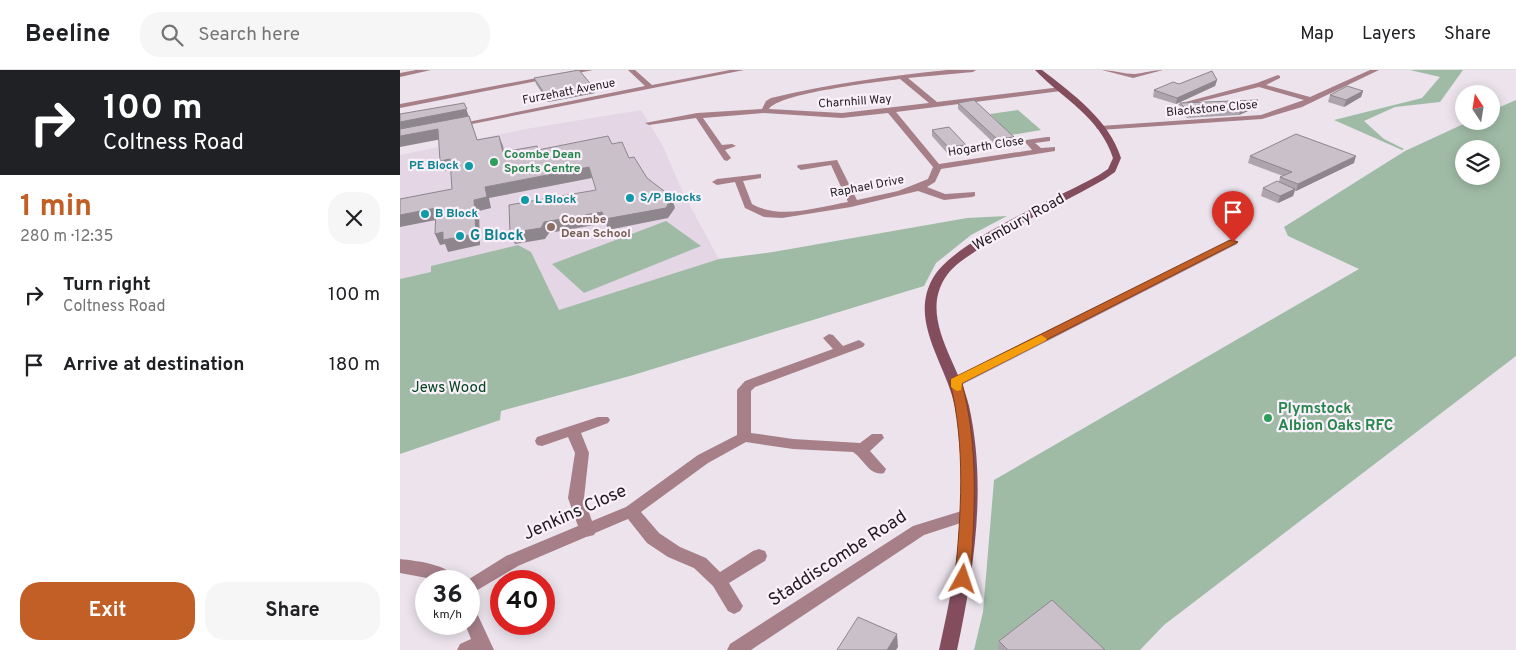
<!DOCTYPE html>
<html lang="en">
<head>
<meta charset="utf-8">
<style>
	:root { --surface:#fff; --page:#f6f6f6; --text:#202124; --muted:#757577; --line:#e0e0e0; --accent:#c25f26 }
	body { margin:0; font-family:Overpass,sans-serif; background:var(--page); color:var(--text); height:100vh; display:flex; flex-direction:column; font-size:19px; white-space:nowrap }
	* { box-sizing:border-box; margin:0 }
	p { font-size:16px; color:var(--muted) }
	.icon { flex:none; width:28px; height:28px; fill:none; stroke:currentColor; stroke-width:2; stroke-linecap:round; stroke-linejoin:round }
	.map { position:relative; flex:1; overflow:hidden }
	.sheet { display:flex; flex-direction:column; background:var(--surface); width:400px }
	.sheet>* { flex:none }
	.guide { background:#202124; color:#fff; overflow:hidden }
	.needle { width:32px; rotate:348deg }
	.controls { position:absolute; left:1055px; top:15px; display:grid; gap:10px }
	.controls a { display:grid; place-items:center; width:45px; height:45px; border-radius:50%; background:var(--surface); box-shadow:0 2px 12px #0003; font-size:25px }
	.speed { position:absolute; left:15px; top:500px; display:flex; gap:10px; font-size:25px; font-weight:700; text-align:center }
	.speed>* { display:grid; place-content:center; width:65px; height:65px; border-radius:50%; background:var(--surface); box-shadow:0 2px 12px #0003; line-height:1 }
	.speed small { font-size:12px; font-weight:400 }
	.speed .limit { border:8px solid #d22; background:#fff; color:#111 }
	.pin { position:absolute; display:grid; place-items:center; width:42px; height:42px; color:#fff; margin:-51px -21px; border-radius:50% 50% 50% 0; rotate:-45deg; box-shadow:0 0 5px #0007 }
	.pin .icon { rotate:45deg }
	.me { position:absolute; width:55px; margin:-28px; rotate:5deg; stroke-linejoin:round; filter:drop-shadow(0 0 4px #0008) }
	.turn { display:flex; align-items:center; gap:18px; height:105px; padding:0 20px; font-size:22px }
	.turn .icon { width:65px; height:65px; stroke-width:2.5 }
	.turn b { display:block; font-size:35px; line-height:42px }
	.round { display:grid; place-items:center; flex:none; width:52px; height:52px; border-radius:20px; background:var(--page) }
	.overview { display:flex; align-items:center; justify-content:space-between; height:85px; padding:0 20px }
	h1 { font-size:30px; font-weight:700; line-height:38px; color:var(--accent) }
	.cta { display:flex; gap:10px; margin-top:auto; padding:10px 20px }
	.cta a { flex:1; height:58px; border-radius:20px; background:var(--accent); color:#fff; font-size:20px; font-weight:700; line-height:58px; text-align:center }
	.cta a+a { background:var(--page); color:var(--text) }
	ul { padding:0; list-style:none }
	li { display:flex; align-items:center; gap:15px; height:70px; padding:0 20px }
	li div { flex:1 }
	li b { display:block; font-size:19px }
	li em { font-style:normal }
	header { display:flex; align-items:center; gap:30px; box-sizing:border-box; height:70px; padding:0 25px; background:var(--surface); border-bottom:1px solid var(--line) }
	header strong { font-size:24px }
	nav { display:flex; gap:28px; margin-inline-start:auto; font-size:18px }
	.search { width:350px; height:45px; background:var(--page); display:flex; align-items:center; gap:12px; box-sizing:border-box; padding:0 18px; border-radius:20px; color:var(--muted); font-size:19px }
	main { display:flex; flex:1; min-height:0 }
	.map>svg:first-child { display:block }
	.built { fill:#e5d6e5 }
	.green { fill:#9fbba6; fill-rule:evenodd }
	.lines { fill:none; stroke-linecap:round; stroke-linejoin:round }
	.street { fill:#a67f89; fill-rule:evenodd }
	.secondary { fill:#834d5e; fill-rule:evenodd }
	.wall { fill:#ada5ad }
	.shaded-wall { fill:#8d868d }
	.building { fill:#c9c0c9; stroke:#8d868d }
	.route { fill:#c25f26; stroke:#7e3e19 }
	.slow { fill:#f59e0b }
	.leisure-dot { fill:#2e9e5b; stroke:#f9f0fa; stroke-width:2 }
	.culture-dot { fill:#0f9aa8; stroke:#f9f0fa; stroke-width:2 }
	.education-dot { fill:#8d6e63; stroke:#f9f0fa; stroke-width:2 }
	.labels { text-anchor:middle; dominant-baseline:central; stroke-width:4.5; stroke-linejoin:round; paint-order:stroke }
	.far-street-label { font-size:12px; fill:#201c20; stroke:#f9f0fa }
	.far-leisure-label { font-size:12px; font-weight:bold; fill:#27864d; stroke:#f9f0fa; text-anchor:start }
	.far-culture-label { font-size:12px; font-weight:bold; fill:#0d838f; stroke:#f9f0fa; text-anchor:start }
	.far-education-label { font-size:12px; font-weight:bold; fill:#785e54; stroke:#f9f0fa; text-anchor:start }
	.street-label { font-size:15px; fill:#201c20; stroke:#f9f0fa }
	.culture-label { font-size:15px; font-weight:bold; fill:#0d838f; stroke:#f9f0fa; text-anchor:start }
	.park-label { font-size:15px; fill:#054220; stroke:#f9f0fa }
	.leisure-label { font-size:15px; font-weight:bold; fill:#27864d; stroke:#f9f0fa; text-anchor:start }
	.near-street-label { font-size:18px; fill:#201c20; stroke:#f9f0fa }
</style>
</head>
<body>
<header>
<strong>Beeline</strong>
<div class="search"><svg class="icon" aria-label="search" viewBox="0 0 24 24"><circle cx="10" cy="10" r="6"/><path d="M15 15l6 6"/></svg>Search here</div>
<nav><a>Map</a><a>Layers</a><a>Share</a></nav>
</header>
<main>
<section class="sheet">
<div class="guide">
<div class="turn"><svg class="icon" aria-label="right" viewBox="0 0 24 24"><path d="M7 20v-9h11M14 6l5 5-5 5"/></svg><div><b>100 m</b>Coltness Road</div></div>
</div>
<div class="overview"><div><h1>1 min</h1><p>280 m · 12:35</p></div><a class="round"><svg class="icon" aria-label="close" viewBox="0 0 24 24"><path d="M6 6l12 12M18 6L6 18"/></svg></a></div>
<ul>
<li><svg class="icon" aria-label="right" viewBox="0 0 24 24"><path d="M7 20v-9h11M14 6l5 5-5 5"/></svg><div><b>Turn right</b><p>Coltness Road</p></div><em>100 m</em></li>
<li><svg class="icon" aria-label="arrive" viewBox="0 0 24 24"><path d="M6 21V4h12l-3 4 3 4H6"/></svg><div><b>Arrive at destination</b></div><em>180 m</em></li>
</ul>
<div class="cta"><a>Exit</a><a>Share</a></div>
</section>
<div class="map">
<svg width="1116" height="580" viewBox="0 0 1116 580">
	<rect width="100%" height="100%" fill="#ece3ec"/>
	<path class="built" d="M241,40L263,76L284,125L319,189L142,246L0,282V85L126,59Z"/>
	<path class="green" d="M1010,0H1063L1040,32L995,37L964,51L984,69L1004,79L1002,80L934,50L1022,28L1040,7Z
		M1116,30V286L764,555L740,580H574L583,542L594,410L959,199L888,166L884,157L1005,81L1070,51H1091V41ZM1064,79H1091V106H1064Z
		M618,40L641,60L611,65L590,44Z
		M607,146L571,165L536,193L524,216L230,306L101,341L100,350L0,384V209L31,202V196L118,175L131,182L159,240L319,189L373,182L567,148Z
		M266,151L301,176L184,223L152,194Z"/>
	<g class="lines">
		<path class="street" d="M16,0H31L0,7V3Z
			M179,0H193L0,38V34Z
			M228,0H235L252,15L330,0H344L57,57L53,55L245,16Z
			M548,0H576L573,2L508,8L537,32L661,17L665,19L661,21L496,42L539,94L632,80L625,72L626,70L647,67H650V71L635,73L641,78L655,77V81L541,99L535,112L527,117L545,124L575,122V126L572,127L544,130L518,121L451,137L382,148L364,147L345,138L335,112L317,115L312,112L317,109L361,104V108L343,111L352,134C380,150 418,137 448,132L431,95L401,100L397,97L398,95L437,90L457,130L498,121L528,109L533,97L488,43L442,48L364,43L303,48L322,75L332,74L336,76L325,80L331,88L327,91L324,90L296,48L249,55L245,53L297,43L362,39L366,31L371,28C429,14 488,6 548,0ZM500,9L529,33L442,43L369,39C379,23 478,12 500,9Z
			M702,0C712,0 724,4 735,4C744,3 753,0 763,0L733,8Z
			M970,0H979L902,37L862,49L700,60L696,58L700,56L861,45L904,30L859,17L782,36L778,34L857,13L878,5L880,6V8L866,15L910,27Z
			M833,169L838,172L837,174L561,315H551L550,312L551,309Z
			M429,264L433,265L443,276L459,270L465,274L463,277L355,317L351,321V363L393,369L460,373L472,364H482L484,368L470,381L486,399L484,403C470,407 463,388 453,382L393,379L346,372L308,393L241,442L259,463L280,477L306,488L320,502L353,481L359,479L365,481L367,486L365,491L329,513L343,536L340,541L334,544L328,541L313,516L294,498L268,487L247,473L228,449L195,463L194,465L186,467L118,496L69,525V511H66L106,486L178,456L168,428L175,383L168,367L142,376L137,375L135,371L137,367L198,347H208L210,350L208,353L181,363L189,383L184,428L192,451L226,437L298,385L337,365V320L345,311L433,279L423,268Z
			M568,439L573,441L576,445L573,449L524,465L351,580H327L330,574L513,456Z
			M0,489C17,491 50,494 58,511C38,512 20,506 0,503Z
			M69,536L75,539L94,580H57L60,574L71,569L65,554H69Z"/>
		<path class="secondary" d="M635,0H642C673,24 709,50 721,88L715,102L705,109C660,135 612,155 570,185C561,191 551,198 545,208C519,249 560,295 569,336C587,417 574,500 557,580H539C557,500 571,419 555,337C547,295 508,251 533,208C555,170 658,128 699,105L708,99L713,88C700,47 663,29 635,0Z"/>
	</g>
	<path class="wall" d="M134,8L193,17L195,23L148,32L136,14Z
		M817,10L815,16L776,34L753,27L754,20L779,14Z
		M963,21L961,27L944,37L928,32L930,25Z
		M858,30L857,37L839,45L787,48L779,40L780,33Z
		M558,33L614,74L597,76L558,39Z
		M532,60L566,75V82L548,84L532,66Z
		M850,86L954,93L896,121H895L893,126L878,133L861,126L863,118L879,112L880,107L883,106L848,93Z
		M599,571L705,580H598Z"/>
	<path class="shaded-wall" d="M817,10L815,16L776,34L777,28Z
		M193,17L195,23L148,32L146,26Z
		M963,21L961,27L944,37L946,30Z
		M858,30L857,37L839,45L841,38Z
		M64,33L81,80L70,48L0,62V52Z
		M38,59L42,69L0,77V66Z
		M99,66L103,76L106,92L103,82Z
		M614,67V74L597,76V69Z
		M566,75V82L548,84V77Z
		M956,86L954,93L896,121L898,114Z
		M50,89L54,99L44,101L40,91Z
		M189,97L192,108L89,128L91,138L79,141L80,175L48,182L45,174L40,175L35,164L43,162L85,117Z
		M895,119L893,126L878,133L880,126Z
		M272,127L275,138L268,148L208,160L206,153L149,163L145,169L115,174L110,163L144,152Z
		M36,138L41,149L0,157V145Z
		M497,564L498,577L496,580H487Z"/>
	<path class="building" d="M179,0L193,17L146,26L134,8Z
		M812,1L817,10L777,28L754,20L773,12L779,14Z
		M947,16L963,21L946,30L930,25Z
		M574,30L614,67L597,69L558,33Z
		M858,30L841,38L789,42L780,33Z
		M64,33L67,39L0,52V44Z
		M69,46L77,70L99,66L103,82L137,76L138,80L208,66L212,74L222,72L229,88L234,87L247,108L272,127L266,138L205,149L202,142L144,152L141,158L110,163L109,135L196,120L189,97L85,117L87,127L74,130L76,164L43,170V162L35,164L36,138L0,145V129L52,119L50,89L40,91L38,59L0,66V59Z
		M549,57L566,75L548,77L532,60Z
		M896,64L956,86L898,114L880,107L892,102L850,86Z
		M877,111L895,119L880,126L863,118Z
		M652,530L705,580H608L599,571Z
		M458,547L497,564L487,580H437Z"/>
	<path class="route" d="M830,170L838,172L562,313C579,378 575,444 570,509L568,514L563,516L557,514L555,509C561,443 566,377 550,312L551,309Z"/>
	<path class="slow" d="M641,265L647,269L645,271L562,313L561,320L557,321L551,317V309Z"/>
	<g class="leisure-dot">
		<circle cx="94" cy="92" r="5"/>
		<circle cx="868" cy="348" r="5"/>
	</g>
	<g class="culture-dot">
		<circle cx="69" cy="96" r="5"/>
		<circle cx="230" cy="128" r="5"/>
		<circle cx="125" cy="130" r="5"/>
		<circle cx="25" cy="144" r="5"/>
		<circle cx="60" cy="166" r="5"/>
	</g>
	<circle class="education-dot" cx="151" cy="157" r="5"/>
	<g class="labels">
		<g class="far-street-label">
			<text transform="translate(169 22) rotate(-11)">Furzehatt Avenue</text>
			<text transform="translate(455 32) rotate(-4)">Charnhill Way</text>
			<text transform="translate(812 39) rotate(-5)">Blackstone Close</text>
			<text transform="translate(586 77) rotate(-9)">Hogarth Close</text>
			<text transform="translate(467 117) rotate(-11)">Raphael Drive</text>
		</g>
		<g class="far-leisure-label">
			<text x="104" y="85">Coombe Dean<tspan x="104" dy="14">Sports Centre</tspan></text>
		</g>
		<g class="far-culture-label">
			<text x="59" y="96" text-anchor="end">PE Block</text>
			<text x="240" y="128">S/P Blocks</text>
			<text x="135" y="130">L Block</text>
			<text x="35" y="144">B Block</text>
		</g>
		<g class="far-education-label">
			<text x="161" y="150">Coombe<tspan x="161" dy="14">Dean School</tspan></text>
		</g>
		<g class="street-label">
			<text transform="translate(619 153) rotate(-29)">Wembury Road</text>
		</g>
		<g class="culture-label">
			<text x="70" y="166">G Block</text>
		</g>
		<g class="park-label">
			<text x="49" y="318">Jews Wood</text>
		</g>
		<g class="leisure-label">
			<text x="878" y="339">Plymstock<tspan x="878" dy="17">Albion Oaks RFC</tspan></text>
		</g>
		<g class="near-street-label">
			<text transform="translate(175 443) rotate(-24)">Jenkins Close</text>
			<text transform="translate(438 489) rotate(-33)">Staddiscombe Road</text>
		</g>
	</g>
</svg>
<div class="controls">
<a><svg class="needle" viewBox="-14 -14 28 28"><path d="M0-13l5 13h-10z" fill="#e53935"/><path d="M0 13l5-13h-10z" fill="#757577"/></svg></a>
<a><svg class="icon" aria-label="layers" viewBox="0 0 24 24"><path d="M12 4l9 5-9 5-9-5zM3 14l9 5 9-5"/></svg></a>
</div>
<div class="speed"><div>36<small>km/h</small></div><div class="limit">40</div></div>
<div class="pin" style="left:833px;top:172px;background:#d93025"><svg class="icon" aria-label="arrive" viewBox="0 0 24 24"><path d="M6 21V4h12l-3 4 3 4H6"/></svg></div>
<svg class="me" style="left:563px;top:509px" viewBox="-20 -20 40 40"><path d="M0-17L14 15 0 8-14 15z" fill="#c25f26" stroke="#fff" stroke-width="4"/></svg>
</div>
</main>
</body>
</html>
